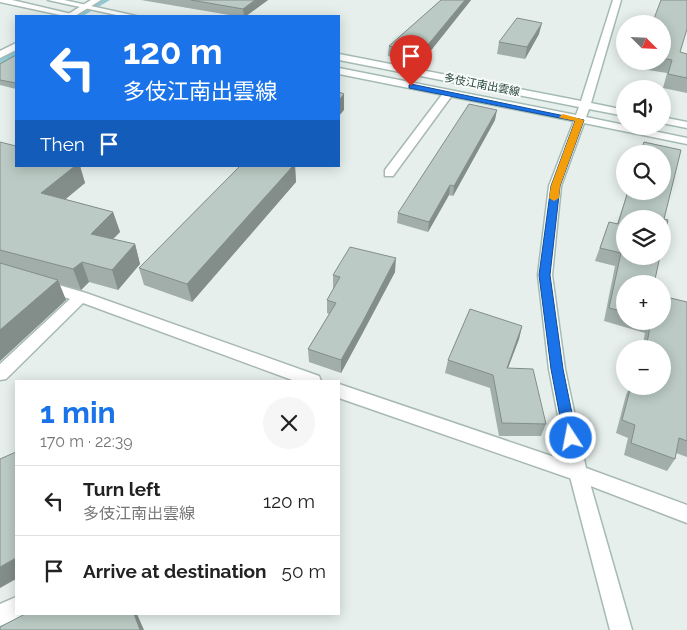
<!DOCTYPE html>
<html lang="en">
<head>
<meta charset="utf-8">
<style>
	:root { --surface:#fff; --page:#f6f6f6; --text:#222; --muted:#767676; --line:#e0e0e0; --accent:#1a73e8 }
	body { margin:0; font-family:Raleway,"Noto Sans JP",sans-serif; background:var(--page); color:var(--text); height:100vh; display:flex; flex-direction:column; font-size:19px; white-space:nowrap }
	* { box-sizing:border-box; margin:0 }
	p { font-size:16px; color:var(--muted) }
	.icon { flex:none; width:28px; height:28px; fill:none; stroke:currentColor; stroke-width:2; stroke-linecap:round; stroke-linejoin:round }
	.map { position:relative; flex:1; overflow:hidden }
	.details { position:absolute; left:15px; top:380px; width:325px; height:235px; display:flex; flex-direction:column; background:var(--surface); border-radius:0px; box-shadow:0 2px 12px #0003 }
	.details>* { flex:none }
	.top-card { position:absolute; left:15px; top:15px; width:325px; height:152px; border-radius:0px; box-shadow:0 2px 12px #0003; background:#1a73e8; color:#fff; overflow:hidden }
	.needle { width:32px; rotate:114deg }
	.fabs { position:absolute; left:616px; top:15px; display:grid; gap:10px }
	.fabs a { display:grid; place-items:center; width:55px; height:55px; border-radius:50%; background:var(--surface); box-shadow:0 2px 12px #0003; font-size:25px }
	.pin { position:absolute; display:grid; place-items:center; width:42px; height:42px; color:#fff; margin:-51px -21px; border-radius:50% 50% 50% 0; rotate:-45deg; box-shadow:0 0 5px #0007 }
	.pin .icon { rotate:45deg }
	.me { position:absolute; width:55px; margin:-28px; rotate:349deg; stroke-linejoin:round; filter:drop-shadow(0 0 4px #0008) }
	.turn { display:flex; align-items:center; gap:18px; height:105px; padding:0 25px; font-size:22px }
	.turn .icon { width:65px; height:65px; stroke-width:2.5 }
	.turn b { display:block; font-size:35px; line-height:42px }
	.then { display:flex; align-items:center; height:48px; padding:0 25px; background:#0003; gap:10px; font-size:19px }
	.round { display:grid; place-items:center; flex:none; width:52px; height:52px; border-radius:26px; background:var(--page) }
	.summary { display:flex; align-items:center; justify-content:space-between; height:85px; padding:0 25px }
	h1 { font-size:30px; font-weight:700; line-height:38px; color:var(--accent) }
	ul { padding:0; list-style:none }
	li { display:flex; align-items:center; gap:15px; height:70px; padding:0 25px; border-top:1px solid var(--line) }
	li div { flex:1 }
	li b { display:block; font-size:19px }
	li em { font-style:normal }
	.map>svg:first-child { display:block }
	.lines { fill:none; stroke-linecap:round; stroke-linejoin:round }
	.stream { fill:#8ec9d4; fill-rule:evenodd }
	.street-casing { stroke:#a8b8b2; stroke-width:3 }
	.secondary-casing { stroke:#a4bbb3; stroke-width:3 }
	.street { fill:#fff; fill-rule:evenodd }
	.secondary { fill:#fff; fill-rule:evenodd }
	.wall { fill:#a1aea9 }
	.shaded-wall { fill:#838d89 }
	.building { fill:#bbcac4; stroke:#838d89 }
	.route { fill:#1a73e8; stroke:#114b97 }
	.slow { fill:#f59e0b }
	.labels { text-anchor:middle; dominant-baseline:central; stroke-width:4; stroke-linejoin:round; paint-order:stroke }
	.far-street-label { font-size:11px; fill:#24423a; stroke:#f7fbf9 }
</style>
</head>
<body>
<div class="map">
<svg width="687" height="630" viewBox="0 0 687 630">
	<rect width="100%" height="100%" fill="#e6efeb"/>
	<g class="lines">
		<path class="stream" d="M103,0H110L83,16H76Z
			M16,51V55L0,64V59Z"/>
		<defs>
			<path id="street" d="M91,0H101L75,16H65Z
				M16,43V50L0,58V51Z
				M448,91L453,94L393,176H385V170L444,92Z
				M45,281L86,293L319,376L321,381H295L83,303L6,379L0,380V364L70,299L40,289L38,286Z
				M339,384L578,465L687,505V523L575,480L339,398Z
				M16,597V614H24V616L0,626V604Z"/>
			<path id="secondary" d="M0,0H12L80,16H65L0,2Z
				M48,0H64L136,16H121Z
				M613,0H621L591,103L625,110V116L589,109L586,117L687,138V144L584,123L561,186L552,275L565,369L587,473L632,630H610L569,473L549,369L538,275L549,186L574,121L339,74V68L576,115L579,107L339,60V54L581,101Z
				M662,117L687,122V128L662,123Z"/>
		</defs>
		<use href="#street" class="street-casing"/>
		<use href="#secondary" class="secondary-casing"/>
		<use href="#street" class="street"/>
		<use href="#secondary" class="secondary"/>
	</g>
	<path class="wall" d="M141,0H268L246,16H235Z
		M441,0H471L421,63L388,56L389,46Z
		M662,24L680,52L687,54V93L663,88L667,73L635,68L637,61H662Z
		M539,34L525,59L497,54L499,42Z
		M16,55V89L0,85V64Z
		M495,120L453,196L449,195L428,232L397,223L398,213Z
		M0,142L16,166H80L85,183L65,199L113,212L120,232L113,239L135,244L140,264L118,290L89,282L81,290L59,284L66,300L0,361Z
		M644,142L681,150L664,219L668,220L662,245V219H625V256H660L654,284H625V321H662V296L687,302V457L676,453L675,459L667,471L624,455L628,438L616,433L626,395L630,386H662V349H642L645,333L604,321L615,266L595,261L609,222L617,224L628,191H662V154H639Z
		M240,166H295L296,182L192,302L144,285L139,268Z
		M395,272L361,336L341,373L309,362L308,349L329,314L327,313V300L334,288H333V275Z
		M522,326L519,339L508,368L546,424L541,436H499L490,388L445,373L448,360Z"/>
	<path class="shaded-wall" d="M255,0H268L246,16H244L243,9Z
		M465,0H471L421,63L422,52Z
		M542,23L539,34L525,59L527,47Z
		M344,94V110L339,116V100Z
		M497,110L495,120L453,196L454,186Z
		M75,166H80L85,183L49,213L41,193Z
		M283,166H295L296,182L192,302L187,284Z
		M450,185L449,195L428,232L429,222Z
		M113,212L120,232L98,254L91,234Z
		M135,244L140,264L118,290L112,270Z
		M396,258L395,272L361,336L341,373V360Z
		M82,262L89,282L81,290L73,269Z
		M58,280L66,300L0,361V330Z
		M522,326L519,339L503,381L507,368Z
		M16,558V579L0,588V567Z
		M134,614H137L144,630H140Z"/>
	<path class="building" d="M191,0H255L243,9Z
		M441,0H465L422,52L389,46Z
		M661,0H687V29L680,52L687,54V78L668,74L672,60L662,58V24H652Z
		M517,18L542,23L527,47L499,42Z
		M16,55V83L0,80V64Z
		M339,92L344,94L339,100Z
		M469,104L497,110L454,186L450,185L429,222L398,213Z
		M0,142L16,146V166H75L41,193L113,212L91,234L135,244L112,270L82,262L73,269L0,250Z
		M644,142L681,150L664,219L668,220L662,245V219H625V256H660L654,284H625V312L609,308L621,253L600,248L609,222L618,224L628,191H662V154H640Z
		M240,166H293L187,284L139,268Z
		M350,247L396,258L362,323L341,360L308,349L336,303L327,300L340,277L333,275Z
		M0,263L58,280L0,330Z
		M662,296L687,302V441L679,438L675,459L631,443L635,425L622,420L631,386H662V349H646L651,321H662Z
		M470,309L522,326L507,368L533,369L546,424L502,423L493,375L448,360Z
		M16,452V558L0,567V459Z
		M25,614H134L140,630H0V627Z"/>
	<path class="route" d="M411,84L584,120L560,186L550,275L563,369L577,438L575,442H566L564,438L551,369L539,275L551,186L575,121L409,88V85Z"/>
	<path class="slow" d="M563,114L584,120L560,186L559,198L554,201L549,198L551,186L575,121L561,118L559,117Z"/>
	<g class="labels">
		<g class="far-street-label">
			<text transform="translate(482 85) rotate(11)">多伎江南出雲線</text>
		</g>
	</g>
</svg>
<div class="fabs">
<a><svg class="needle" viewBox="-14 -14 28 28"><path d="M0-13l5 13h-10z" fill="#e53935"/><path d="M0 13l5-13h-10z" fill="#767676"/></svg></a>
<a><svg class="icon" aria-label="sound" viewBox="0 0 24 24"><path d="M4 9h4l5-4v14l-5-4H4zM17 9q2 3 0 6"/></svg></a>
<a><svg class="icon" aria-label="search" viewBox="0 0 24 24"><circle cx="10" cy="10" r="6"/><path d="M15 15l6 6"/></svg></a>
<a><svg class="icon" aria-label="layers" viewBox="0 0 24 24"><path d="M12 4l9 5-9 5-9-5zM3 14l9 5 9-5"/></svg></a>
<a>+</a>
<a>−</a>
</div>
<div class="pin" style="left:411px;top:86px;background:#d93025"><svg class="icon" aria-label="arrive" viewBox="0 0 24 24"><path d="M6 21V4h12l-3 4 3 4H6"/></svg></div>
<svg class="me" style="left:571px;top:438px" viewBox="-20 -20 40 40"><circle r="17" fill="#1a73e8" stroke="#fff" stroke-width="3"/><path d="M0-11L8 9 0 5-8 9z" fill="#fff"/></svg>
<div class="top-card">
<div class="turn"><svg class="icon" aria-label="left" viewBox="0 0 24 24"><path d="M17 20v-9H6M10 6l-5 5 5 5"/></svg><div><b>120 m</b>多伎江南出雲線</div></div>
<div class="then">Then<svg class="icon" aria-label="arrive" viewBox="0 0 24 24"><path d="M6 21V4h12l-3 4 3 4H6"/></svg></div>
</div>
<section class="details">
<div class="summary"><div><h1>1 min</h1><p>170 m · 22:39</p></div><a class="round"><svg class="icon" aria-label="close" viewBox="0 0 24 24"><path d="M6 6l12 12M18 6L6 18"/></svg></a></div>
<ul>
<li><svg class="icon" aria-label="left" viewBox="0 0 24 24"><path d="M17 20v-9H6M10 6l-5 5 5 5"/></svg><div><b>Turn left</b><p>多伎江南出雲線</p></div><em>120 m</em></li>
<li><svg class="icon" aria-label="arrive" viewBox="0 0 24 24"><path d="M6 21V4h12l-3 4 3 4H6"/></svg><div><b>Arrive at destination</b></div><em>50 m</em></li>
</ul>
</section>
</div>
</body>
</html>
